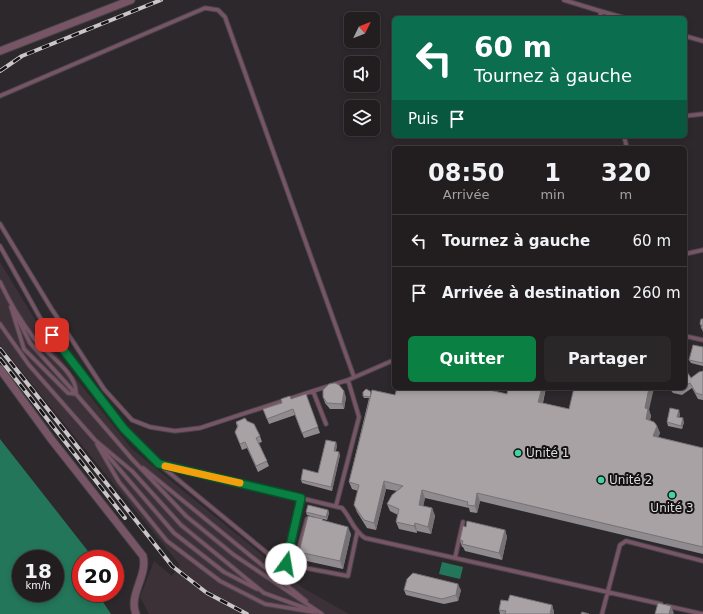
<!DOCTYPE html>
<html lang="fr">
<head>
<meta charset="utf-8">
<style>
	:root { --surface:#221e20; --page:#2a2729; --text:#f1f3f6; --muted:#a2a2a5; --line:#3f3c3e; --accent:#0b8043 }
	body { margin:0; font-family:"DejaVu Sans",sans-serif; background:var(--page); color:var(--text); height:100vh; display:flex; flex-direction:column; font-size:15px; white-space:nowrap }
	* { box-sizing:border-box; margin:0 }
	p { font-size:13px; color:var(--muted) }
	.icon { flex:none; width:22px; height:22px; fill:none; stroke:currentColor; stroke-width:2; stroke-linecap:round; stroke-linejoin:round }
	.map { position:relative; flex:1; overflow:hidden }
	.panel { position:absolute; left:392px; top:146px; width:295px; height:244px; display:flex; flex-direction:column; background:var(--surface); border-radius:6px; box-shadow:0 2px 6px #0003,0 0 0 1px var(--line) }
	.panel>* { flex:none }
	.banner { position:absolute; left:392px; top:16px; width:295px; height:122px; border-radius:6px; box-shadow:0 2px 6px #0003,0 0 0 1px var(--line); background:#0b6e4f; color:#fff; overflow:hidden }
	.needle { width:26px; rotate:47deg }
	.tools { position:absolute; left:344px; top:12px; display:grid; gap:8px }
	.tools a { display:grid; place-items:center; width:36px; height:36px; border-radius:6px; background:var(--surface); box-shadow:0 2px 6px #0003,0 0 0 1px var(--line); font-size:20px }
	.speed { position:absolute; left:12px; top:550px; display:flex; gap:8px; font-size:20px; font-weight:700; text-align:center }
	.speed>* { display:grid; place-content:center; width:52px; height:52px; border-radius:50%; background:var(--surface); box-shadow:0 2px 6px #0003,0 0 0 1px var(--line); line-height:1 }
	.speed small { font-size:10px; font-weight:400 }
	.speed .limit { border:6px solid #d22; background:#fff; color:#111 }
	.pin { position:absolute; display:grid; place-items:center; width:34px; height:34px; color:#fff; margin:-17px; border-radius:8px; box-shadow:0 2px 6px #0006 }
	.me { position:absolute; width:44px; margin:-22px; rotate:13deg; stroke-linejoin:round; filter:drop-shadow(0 0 3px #0008) }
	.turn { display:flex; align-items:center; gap:14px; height:84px; padding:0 16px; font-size:18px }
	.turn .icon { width:52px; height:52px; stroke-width:2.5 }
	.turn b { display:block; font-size:28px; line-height:34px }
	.then { display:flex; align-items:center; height:38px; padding:0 16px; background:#0003; gap:8px; font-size:15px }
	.eta { display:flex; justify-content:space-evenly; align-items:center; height:68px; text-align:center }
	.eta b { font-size:24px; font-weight:600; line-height:28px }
	.primary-button { display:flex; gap:8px; margin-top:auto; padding:8px 16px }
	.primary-button a { flex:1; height:46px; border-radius:6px; background:var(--accent); color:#fff; font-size:16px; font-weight:600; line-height:46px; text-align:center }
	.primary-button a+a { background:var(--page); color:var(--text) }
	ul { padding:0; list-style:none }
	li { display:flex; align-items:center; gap:12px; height:52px; padding:0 16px; border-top:1px solid var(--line) }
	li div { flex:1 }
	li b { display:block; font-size:15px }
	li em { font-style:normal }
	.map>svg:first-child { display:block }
	.built { fill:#3c3136 }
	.water { fill:#237659; fill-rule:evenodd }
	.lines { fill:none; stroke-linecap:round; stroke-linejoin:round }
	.lane-casing { stroke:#494547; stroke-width:5.5 }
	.street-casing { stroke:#494547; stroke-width:9 }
	.lane { stroke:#756; stroke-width:3.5 }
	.street { stroke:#756; stroke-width:7 }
	.rail-casing { stroke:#cbc7c9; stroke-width:4 }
	.rail { stroke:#141213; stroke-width:2.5; stroke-dasharray:8; stroke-linecap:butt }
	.wall { fill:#908b8e }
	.shaded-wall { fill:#767174 }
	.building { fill:#a8a2a5; stroke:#767174 }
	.route-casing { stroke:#07532c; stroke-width:10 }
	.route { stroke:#0b8043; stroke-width:7 }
	.slow { stroke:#f59e0b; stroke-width:7 }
	.poi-dot { fill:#40d4a1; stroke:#141213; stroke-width:1.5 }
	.labels { text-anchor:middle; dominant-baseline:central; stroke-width:4; stroke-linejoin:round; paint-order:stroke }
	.poi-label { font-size:12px; fill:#dfdbdd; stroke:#141213; text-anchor:start }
</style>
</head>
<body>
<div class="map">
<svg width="703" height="614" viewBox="0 0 703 614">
	<rect width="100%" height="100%" fill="#2d282b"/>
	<path class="built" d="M0,262L54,351L132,449L303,588L349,614H149L140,597L154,561L172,576L180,565L0,345Z"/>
	<path class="water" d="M0,439L91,555V559H81V593H97L111,614H0ZM21,559H55V593H21Z
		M442,562L463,567L460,579L439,574Z"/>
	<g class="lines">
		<defs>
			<path id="lane" d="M564,0L600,11L601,18
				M600,11L625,18
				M685,36L703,41
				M0,96L205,8L218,10L225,17L354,377
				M685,116L703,114
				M624,136L627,148
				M0,224L51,308L104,389L132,420L150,427L175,431L200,428L313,391
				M0,246L43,323L124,429L159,464L342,508C351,518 353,530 365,538L661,604
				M685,254L703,250
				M0,282C9,301 20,320 33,337C44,352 78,373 76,394L132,459L186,516L234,555L322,614
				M11,307L24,349L68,393L76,394
				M16,315L30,343L76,394
				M0,324L29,365L95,440L132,471L181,525L264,593L316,612
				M685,336L703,340
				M326,424L313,391L348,380
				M97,444L119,482L167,541L220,581L265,604L313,612
				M102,449L174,533L224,572L257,589
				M160,465L283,566L286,564L301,498
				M143,468L306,601
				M336,506L359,417L348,380L394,360
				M311,520L307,519L295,563L300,567L348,576L357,533
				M455,558L463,522
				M667,606L703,614
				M602,614L620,545L626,541L703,561"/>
			<path id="street" d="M0,51L131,0
				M0,369L51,439L143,556C148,576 128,595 136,614"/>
		</defs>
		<use href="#lane" class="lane-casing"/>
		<use href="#street" class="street-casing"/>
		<use href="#lane" class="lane"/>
		<use href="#street" class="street"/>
		<defs>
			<path id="rail" d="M0,71L22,56L161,0
				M0,349L172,566L207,593L247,614
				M0,359L125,518"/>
		</defs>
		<use href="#rail" class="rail-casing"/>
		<use href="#rail" class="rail"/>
	</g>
	<path class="wall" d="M703,319V332L700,324Z
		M703,347V366L691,363L689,360Z
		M685,369L691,378L703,371V400L698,399L692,388L682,395L673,393L669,388H685Z
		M546,388L543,403L569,409L649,410L651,416L650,420L657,426L660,433L658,437L703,448V554L480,501L477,513L470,512L469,508L425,498L423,506L432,508L435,516L431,534L417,531V533L399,529L396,522L398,515L390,511L387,504L397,491L386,489L376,530L367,528L357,512L354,505L358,491L352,489L349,482L369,398H364L363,396L371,393L395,395L489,390L507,394Z
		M306,394L320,433L304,438L295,415L269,424L263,409Z
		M323,397H346L344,409H330L325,403Z
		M680,414L679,418L684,422L682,429L668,426L667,422Z
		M247,421L260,436L262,442L259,443L269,466L258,472L247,448L242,450L235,432L237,427L236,422Z
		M337,445L336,451L340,455L332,491L302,483L301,480L318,473Z
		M328,510L329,513L327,520L323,519V521L351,534L343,569L302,560L299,552L317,518L307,515L306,512Z
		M505,530L507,537L502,560L465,551L463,547H462L460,540Z
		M404,590H461L458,601L444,604L406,595Z
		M508,601L552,605L554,612V614H500L499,610Z"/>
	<path class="shaded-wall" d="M485,388H489L487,396L485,389Z
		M542,388H546L541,409L538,402Z
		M649,388H654L649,410L651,416L648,426L646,419L645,408Z
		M344,391L346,397L344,409L342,404Z
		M679,410L680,414L678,421L677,417Z
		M683,418L684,422L682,429L681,426Z
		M657,426L660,433L656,443L653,436Z
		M336,442L337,445L335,454L334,451Z
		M339,452L340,455L332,491L331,487Z
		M384,481L386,489L376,530L374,523Z
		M422,490L425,498L422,512L419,505Z
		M477,493L480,501L477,513L475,506Z
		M432,508L435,516L431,534L428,527Z
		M328,510L329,513L327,520L326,517Z
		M415,523L417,531V533L414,526Z
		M348,527L351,534L343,569L340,561Z
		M505,530L507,537L502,560L499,553Z
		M458,584L461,590L458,601L456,595Z
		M552,605L554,612V614H550Z
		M671,606L674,613L673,614H669Z"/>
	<path class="building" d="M701,319H703V329L701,328L702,325L700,324Z
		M693,345L703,347V363L689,360Z
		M685,369L691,378L699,372L703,371V395L696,393L690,383L685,386Z
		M335,383L339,385L344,391L342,404L327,403L323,397V390L329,384Z
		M397,388H485V389L507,394L508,388H542L538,402L569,409L574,388H649L645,408L648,409L646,419L654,422L657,426L653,436L703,448V547L477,493L475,506L467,505L468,502L422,490L419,505L432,508L428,527L415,523L414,526L396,522L399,509L387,504L392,495L403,486L384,481L374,523L364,520L354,505L359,485L349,482L372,390L395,395Z
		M366,389L370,391L371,393L370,397L363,396V392Z
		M306,394L318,427L302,433L293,409L267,419L263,409L282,403L281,399L290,396L291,399Z
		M670,408L679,410L677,417L683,418L681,426L667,422Z
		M245,418L247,421L254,424L260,436L256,438L267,461L256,466L245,442L240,444L235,432L238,426L236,422Z
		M326,440L336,442L334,451L339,452L331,487L301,480L303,469L318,473Z
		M308,505L328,510L326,517L306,512Z
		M308,516L323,519L322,520L348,527L340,561L299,552Z
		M467,521L505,530L499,553L462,544L463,541L460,540L463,526L466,527Z
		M413,573L458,584L456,595L442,599L404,590L407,579Z
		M510,595L552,605L550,614H505L506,611L499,610L501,600L508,601Z
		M658,603L671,606L669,614H655Z
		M582,612L589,614H581Z"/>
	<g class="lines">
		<defs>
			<path id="route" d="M52,335L124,429L159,464L301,498L286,564"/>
		</defs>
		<use href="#route" class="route-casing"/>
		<use href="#route" class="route"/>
		<path class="slow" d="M165,466L240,483"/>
	</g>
	<g class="poi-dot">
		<circle cx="518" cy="453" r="4"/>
		<circle cx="601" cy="480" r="4"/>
		<circle cx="672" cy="495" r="4"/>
	</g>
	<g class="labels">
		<g class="poi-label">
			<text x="526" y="453">Unité 1</text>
			<text x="609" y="480">Unité 2</text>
			<text x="672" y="508" text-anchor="middle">Unité 3</text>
		</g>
	</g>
</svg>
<div class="tools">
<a><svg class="needle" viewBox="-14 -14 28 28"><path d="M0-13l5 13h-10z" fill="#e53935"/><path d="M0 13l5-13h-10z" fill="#a2a2a5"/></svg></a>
<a><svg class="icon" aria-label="sound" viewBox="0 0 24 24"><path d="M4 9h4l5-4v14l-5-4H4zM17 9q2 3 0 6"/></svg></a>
<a><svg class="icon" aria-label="layers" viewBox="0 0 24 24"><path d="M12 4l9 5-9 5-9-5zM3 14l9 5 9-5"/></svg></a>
</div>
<div class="speed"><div>18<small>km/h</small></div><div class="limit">20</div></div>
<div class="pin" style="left:52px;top:335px;background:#d93025"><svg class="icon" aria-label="arrive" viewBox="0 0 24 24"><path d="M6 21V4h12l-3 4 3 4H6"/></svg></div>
<svg class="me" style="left:286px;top:564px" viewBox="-20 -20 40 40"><circle r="19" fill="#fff"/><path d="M0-13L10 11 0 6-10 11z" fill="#0b8043"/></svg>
<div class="banner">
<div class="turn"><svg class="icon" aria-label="left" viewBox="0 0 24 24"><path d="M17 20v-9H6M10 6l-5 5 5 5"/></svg><div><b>60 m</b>Tournez à gauche</div></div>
<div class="then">Puis<svg class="icon" aria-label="arrive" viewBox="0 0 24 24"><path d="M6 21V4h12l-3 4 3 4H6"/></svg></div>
</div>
<section class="panel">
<div class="eta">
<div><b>08:50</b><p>Arrivée</p></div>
<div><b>1</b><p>min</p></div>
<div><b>320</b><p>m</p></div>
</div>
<ul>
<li><svg class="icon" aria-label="left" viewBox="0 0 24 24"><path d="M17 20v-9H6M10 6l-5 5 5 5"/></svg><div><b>Tournez à gauche</b></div><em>60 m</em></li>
<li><svg class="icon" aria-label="arrive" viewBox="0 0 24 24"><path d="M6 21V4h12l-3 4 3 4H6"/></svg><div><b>Arrivée à destination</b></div><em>260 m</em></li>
</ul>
<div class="primary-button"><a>Quitter</a><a>Partager</a></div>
</section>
</div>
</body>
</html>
